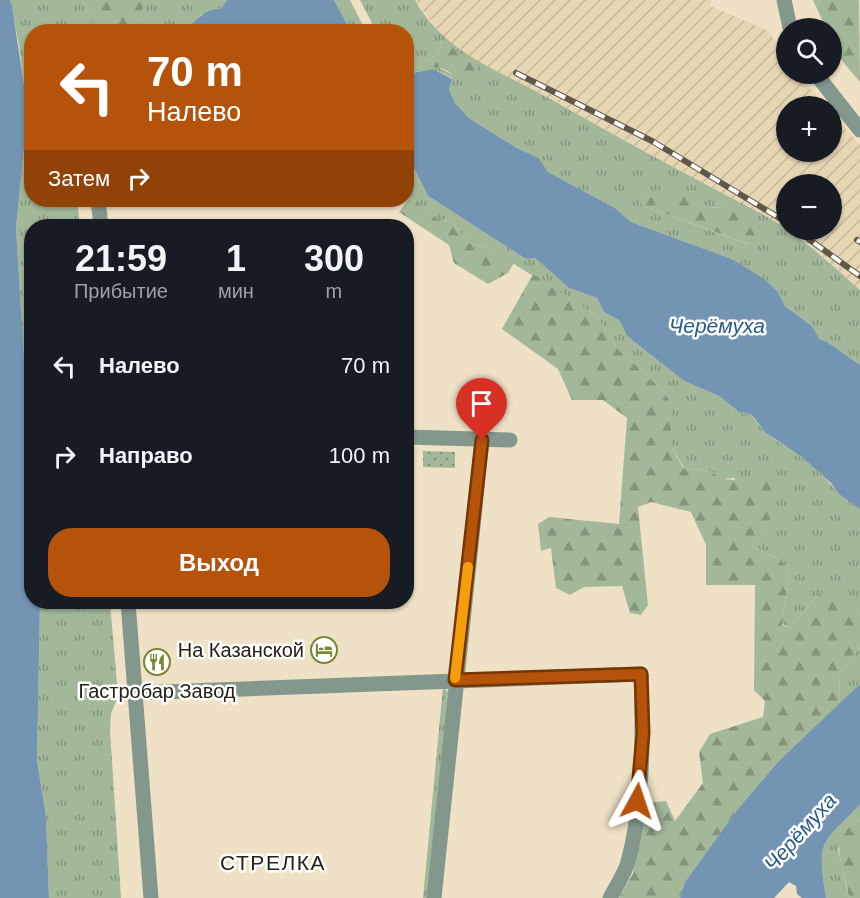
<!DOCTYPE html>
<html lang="ru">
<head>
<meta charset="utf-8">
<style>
	:root { --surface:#171b24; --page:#242831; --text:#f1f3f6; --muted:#9ea1a6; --accent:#b45309 }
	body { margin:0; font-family:Arial,sans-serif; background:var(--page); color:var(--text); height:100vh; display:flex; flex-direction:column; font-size:22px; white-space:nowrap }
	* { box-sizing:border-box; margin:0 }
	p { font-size:20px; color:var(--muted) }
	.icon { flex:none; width:33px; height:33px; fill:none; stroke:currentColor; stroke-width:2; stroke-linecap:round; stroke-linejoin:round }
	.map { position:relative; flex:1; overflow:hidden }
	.panel { position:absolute; left:24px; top:219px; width:390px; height:390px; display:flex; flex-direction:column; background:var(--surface); border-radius:24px; box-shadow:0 2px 4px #0004 }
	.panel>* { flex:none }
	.guide { position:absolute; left:24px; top:24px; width:390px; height:183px; border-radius:24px; box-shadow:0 2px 4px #0004; background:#b45309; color:#fff; overflow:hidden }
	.controls { position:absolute; left:776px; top:18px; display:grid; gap:12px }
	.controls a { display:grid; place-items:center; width:66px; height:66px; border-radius:50%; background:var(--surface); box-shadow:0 2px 4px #0004; font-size:30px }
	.pin { position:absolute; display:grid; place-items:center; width:51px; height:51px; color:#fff; margin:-62px -26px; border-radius:50% 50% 50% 0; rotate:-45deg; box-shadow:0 0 6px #0007 }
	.pin .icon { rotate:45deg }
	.me { position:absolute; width:66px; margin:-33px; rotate:5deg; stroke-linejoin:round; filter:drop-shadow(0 0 4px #0008) }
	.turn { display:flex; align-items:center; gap:21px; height:126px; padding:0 24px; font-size:27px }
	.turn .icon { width:78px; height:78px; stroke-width:2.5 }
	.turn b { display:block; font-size:42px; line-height:51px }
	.then { display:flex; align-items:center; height:57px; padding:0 24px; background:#0003; gap:12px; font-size:22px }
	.eta { display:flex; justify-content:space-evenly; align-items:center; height:102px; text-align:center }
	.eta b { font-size:36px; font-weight:600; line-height:42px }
	.primary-button { display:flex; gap:12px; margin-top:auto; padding:12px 24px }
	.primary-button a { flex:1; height:69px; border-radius:24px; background:var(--accent); color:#fff; font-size:24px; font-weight:600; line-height:69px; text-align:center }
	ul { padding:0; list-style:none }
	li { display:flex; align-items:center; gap:18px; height:90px; padding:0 24px }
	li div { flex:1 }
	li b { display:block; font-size:22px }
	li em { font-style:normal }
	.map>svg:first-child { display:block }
	.industrial { fill:url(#industrial-furrows) }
	.grass { fill:url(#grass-tufts); fill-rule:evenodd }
	.forest { fill:url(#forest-firs) }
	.park { fill:url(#park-dots) }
	.water { fill:#7395b3 }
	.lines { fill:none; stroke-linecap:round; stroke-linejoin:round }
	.stream { stroke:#7395b3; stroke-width:4 }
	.street { stroke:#83978d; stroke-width:15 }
	.rail-casing { stroke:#5f5848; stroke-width:6 }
	.rail { stroke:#fff; stroke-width:4; stroke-dasharray:11; stroke-linecap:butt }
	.route-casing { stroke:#753606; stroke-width:15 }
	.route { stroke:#b45309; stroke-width:10 }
	.slow { stroke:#f59e0b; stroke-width:10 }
	.labels { text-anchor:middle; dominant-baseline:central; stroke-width:5; stroke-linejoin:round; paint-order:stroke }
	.poi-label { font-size:20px; fill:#262116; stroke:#fff; text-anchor:end }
	.water-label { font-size:21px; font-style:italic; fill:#265c86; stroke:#fff }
	.neighbourhood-label { font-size:21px; letter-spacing:1.5px; fill:#262116; stroke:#fff }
</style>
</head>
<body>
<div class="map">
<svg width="860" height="898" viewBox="0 0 860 898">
	<defs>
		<pattern id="industrial-furrows" width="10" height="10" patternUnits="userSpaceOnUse" patternTransform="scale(1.5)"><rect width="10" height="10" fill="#e6d6b4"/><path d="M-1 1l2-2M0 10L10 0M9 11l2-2" fill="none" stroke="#c5b79a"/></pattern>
		<pattern id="grass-tufts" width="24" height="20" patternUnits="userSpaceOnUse" patternTransform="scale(1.5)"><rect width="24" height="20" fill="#a2b899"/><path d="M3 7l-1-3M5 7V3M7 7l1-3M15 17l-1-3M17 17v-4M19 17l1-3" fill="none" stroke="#84957c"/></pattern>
		<pattern id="forest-firs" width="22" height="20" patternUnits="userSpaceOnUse" patternTransform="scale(1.5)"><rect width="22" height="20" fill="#a2b899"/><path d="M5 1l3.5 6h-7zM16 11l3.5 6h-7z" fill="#84957c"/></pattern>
		<pattern id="park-dots" width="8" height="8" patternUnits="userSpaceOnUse" patternTransform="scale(1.5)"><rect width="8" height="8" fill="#a2b899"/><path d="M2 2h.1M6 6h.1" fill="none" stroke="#84957c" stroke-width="1.8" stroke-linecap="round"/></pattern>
	</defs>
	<rect width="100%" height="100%" fill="#eee1c5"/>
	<path class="industrial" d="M415,0H712L710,6L769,31L786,60V74H797L826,106H786V152H831V112L860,145V290L811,246L787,230H831V184H786V229L537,92L483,66L442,36Z"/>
	<path class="grass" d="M10,0H82L94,25L112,31L32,32V200H77L80,226H32L31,508L16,228L24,148L25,91L19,45Z
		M144,0H227L221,9L201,15L194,24L183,31L119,32L137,28Z
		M334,0H350L366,31H351Z
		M360,0H415C445,54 501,71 552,100C619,138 687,175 756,211C796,231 827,261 860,290V365L826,341L820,340L812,326L785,306L778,292L732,259L631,222L615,208L548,172L539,158L517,148L469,118L455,103L449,89L452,78L433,69L412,73L407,70V64L413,68L433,65L454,75L442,41L438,55L419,63L412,51L407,50L406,32L376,31ZM694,191L699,204L708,208L723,207L754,241L748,244L643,206V193L659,200Z
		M406,164L413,166L428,196L526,259L535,258L569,288L597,298L604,312L620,321L627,336L684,381L719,396L739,412L751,414C764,436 784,444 804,459C817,469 827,480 838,492C844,499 854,502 860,509V615L857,610L817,596L790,628L782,624L789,571L782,561L752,546L767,529L734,478L723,479L710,471L684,468L671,446V404L664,391L617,348L597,316L487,247L468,243L452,222L435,218L407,195Z
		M40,602H110L118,696L111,714L110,731L121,898H49L46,816L37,761Z
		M860,647V684L840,705L839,674Z
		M443,687L448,692L429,898H423Z
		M860,805V820L853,824L838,849L849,898H826C817,840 820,845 860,805Z"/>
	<path class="forest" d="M82,0H145L137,28L112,31L94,25Z
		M813,0H859L860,82C846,65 831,52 831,28H826Z
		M442,41L477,65L476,71H470L467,79L459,80C445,65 432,65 413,68L407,64V50L412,51L419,63L438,55Z
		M695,191L699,204L708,208L723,207L751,216L755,241L749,244L643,206L635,197L643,193L659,199L666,193Z
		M410,197L435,218L452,222L468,243L487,247L514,263L508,273L488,284L454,263L449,245L399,212Z
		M533,274L597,316L617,348L664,391L671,404V446L683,468L710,471L723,479L773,483L779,492L767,529L752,546L782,561L789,571L782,625L790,628L817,596L828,589L857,610L860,615V647L839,674L840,705L777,763L737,810L685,882L680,898H619L633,873L646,803L666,801L675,821L703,783L699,752L710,734L763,717L765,701L754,690L755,585H706V545L691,512L651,502L638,507L648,605L641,615L630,613L622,586L584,587L570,595L556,588L551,548L541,551L538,524L549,517L619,524L627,418L603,400H572L558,369L502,329Z
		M860,820V898H849C845,866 824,839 860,820Z"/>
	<path class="park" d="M423,451L455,452V468L423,467Z"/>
	<path class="water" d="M0,0H10L12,7L25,91L24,148L16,228L31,480L32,602H40L37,761L46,816L49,898H0Z
		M227,0H334L351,31H183C197,22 203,8 221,9Z
		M433,69L452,79L449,89L455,103L469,118L517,148L539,158L548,172L615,208L631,222L732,259L764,279L778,292L785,306L812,326L820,340L826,341L860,365V509L839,494L831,483L803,458L765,432L751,414L739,412L719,396L684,381L627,336L620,321L604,312L597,298L569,288L535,258L526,259L428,196L413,166L407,164L406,70L412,73Z
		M860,684V805C820,845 817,840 826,898H802L797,894L796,886L789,882L774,898H680L685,882L737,810L777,763Z"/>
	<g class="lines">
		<path class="stream" d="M20,92L32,91"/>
		<path class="street" d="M784,0L790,28
			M816,74L860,130
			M98,200L101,226
			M406,437L510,440
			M128,602L151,898
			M135,693L641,674C643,735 644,806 627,865C623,876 616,887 610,898
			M434,898L482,440"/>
		<defs>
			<path id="rail" d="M516,73L652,141L786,222
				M796,230L860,276
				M857,240L860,242"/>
		</defs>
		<use href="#rail" class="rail-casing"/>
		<use href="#rail" class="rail"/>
	</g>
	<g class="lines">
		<defs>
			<path id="route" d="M482,440L455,680L641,674L643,733L637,801"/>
		</defs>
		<use href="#route" class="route-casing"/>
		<use href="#route" class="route"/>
		<path class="slow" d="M455,678L468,567"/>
	</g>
	<defs>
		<symbol id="hotel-ring" viewBox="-11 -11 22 22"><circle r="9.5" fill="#fff" stroke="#788533" stroke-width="1.5"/><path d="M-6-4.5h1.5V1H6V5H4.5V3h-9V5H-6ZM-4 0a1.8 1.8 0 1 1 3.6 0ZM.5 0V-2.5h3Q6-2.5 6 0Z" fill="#788533"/></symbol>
		<symbol id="restaurant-ring" viewBox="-11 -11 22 22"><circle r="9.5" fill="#fff" stroke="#788533" stroke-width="1.5"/><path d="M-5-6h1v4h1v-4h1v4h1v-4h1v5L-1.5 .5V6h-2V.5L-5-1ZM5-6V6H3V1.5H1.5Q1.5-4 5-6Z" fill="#788533"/></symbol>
	</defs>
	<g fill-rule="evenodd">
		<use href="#hotel-ring" x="309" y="635" width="30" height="30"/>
		<use href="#restaurant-ring" x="142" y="647" width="30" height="30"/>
	</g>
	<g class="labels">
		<g class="poi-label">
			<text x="304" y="650">На Казанской</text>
			<text x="157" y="691" text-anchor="middle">Гастробар Завод</text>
		</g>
		<g class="water-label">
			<text x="717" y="325">Черёмуха</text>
			<text transform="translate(800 832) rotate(-48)">Черёмуха</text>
		</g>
		<g class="neighbourhood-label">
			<text x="273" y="862">СТРЕЛКА</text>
		</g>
	</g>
</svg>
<div class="controls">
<a><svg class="icon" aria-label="search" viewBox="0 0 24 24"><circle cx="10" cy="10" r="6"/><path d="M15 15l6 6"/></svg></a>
<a>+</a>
<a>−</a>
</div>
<div class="pin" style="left:482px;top:440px;background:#d93025"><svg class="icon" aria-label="arrive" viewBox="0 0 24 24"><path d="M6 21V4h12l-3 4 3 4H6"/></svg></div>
<svg class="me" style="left:637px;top:801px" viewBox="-20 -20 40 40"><path d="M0-17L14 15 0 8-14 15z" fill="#b45309" stroke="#fff" stroke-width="4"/></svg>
<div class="guide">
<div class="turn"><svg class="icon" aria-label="left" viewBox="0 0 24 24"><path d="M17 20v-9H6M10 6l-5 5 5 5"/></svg><div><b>70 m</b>Налево</div></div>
<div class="then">Затем<svg class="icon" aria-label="right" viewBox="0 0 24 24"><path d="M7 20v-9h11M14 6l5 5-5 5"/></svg></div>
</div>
<section class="panel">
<div class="eta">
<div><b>21:59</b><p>Прибытие</p></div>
<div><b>1</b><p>мин</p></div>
<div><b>300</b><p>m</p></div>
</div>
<ul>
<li><svg class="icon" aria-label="left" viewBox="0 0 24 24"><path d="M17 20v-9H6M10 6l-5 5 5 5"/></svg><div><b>Налево</b></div><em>70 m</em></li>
<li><svg class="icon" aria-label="right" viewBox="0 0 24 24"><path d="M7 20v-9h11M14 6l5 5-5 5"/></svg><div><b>Направо</b></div><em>100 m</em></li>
</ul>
<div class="primary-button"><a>Выход</a></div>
</section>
</div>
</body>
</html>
